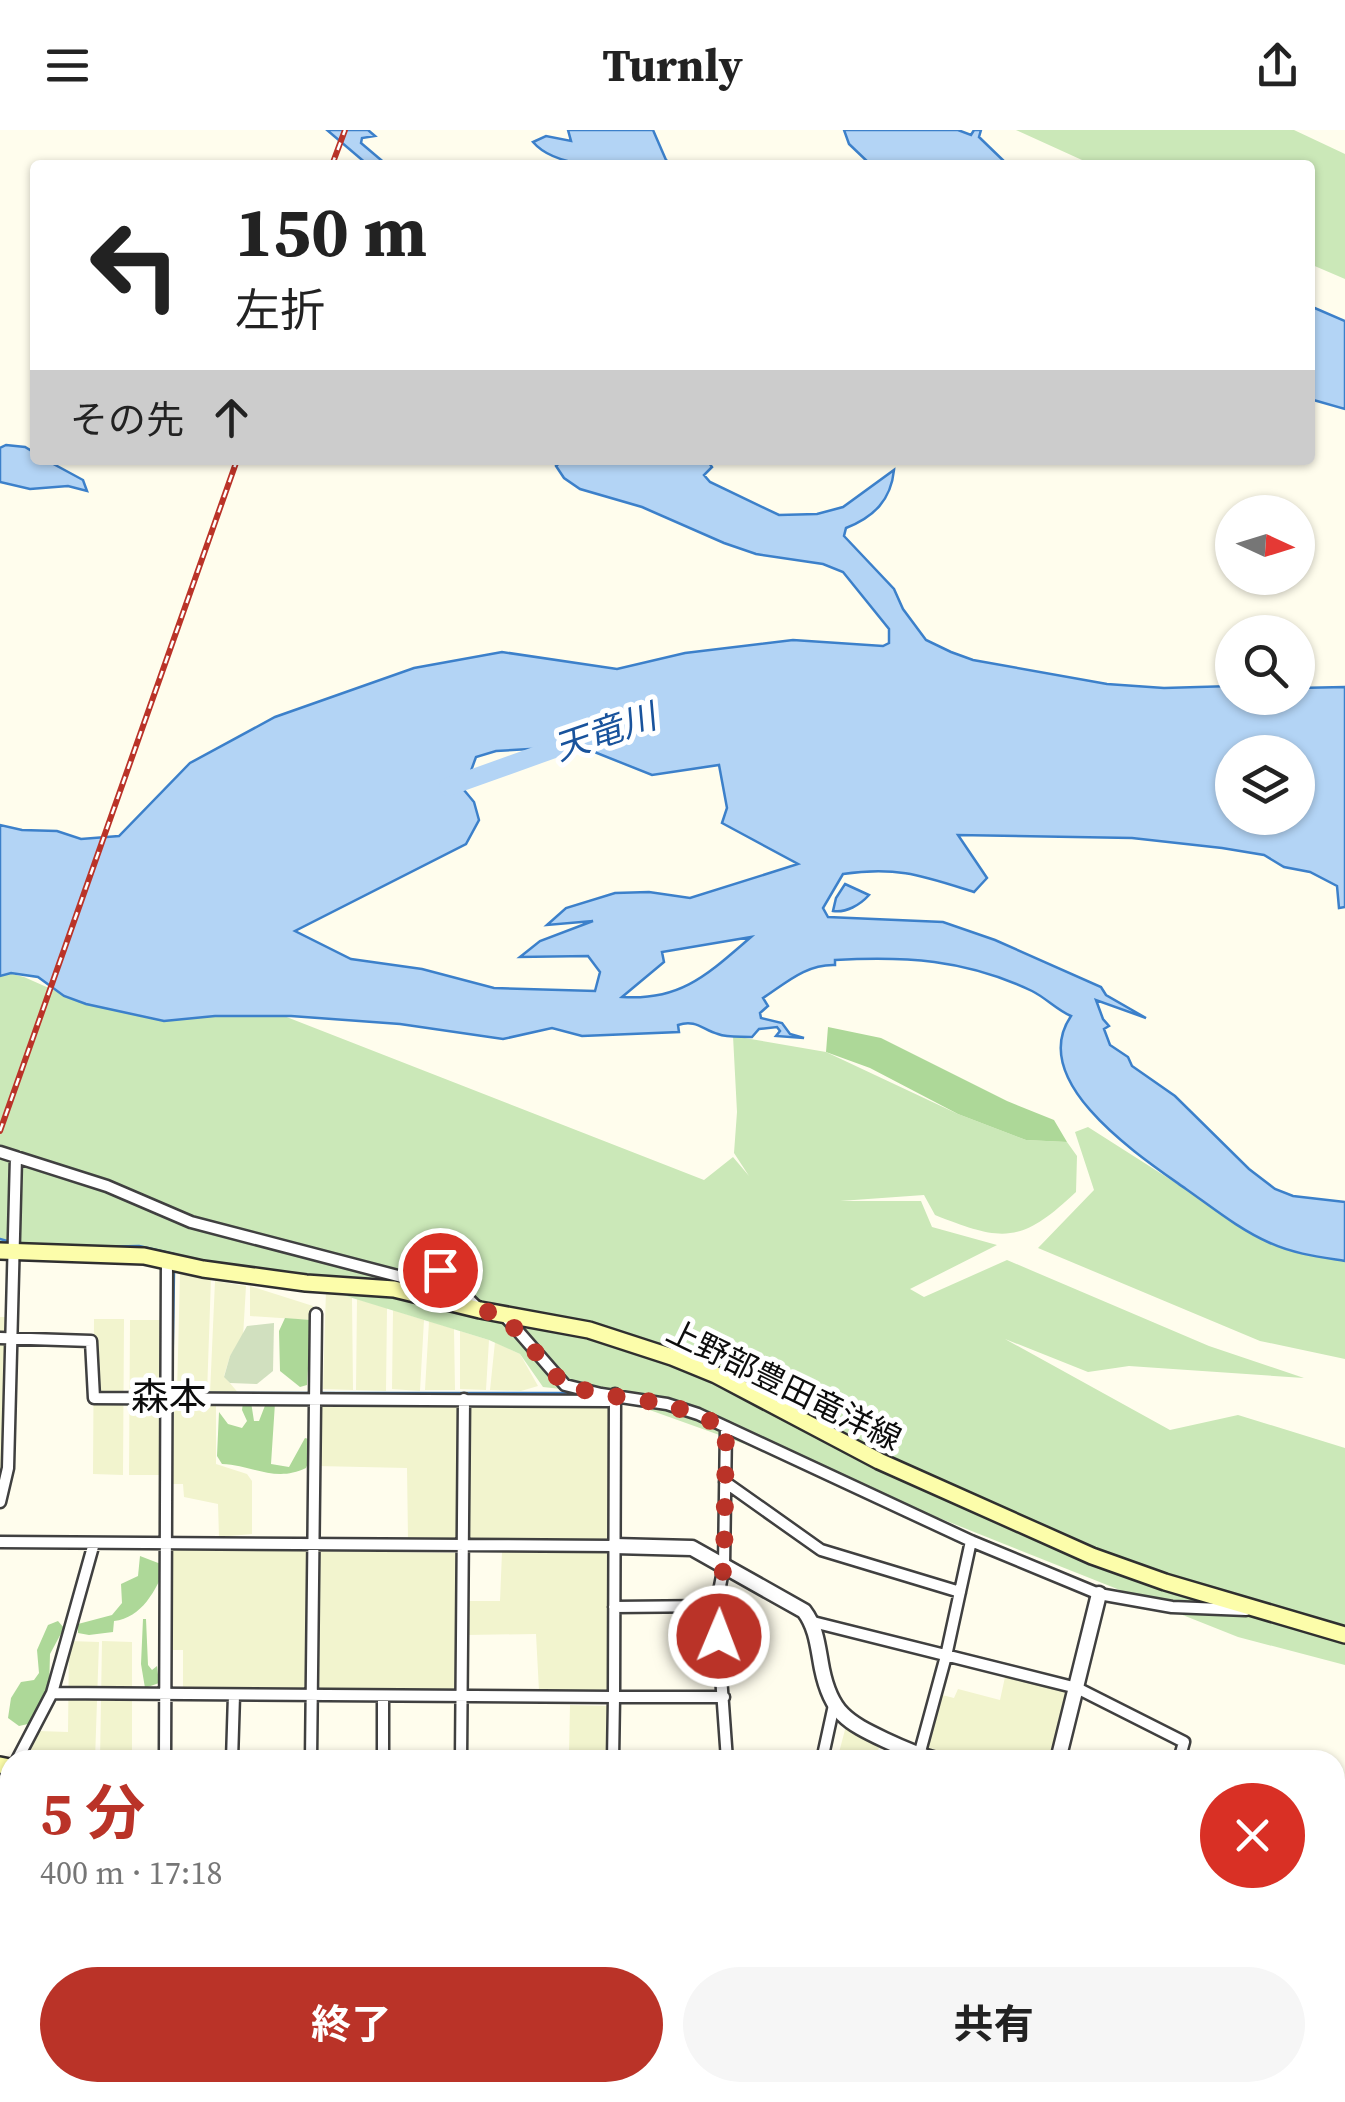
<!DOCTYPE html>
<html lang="ja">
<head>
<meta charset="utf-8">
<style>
	:root { --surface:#fff; --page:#f6f6f6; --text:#222; --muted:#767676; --accent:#ba3328 }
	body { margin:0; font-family:"Source Serif 4","Noto Sans JP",serif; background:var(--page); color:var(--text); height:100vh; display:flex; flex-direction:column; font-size:38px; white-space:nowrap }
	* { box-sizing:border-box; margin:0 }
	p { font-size:32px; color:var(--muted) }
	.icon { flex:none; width:55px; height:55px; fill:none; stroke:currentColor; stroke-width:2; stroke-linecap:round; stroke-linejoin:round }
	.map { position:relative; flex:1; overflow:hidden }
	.drawer { position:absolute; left:0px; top:1620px; width:1345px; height:352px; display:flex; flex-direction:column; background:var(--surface); border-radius:30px 30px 0 0; box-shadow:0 2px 8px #0004 }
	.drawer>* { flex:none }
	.banner { position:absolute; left:30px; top:30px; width:1285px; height:305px; border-radius:10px; box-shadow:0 2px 8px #0004; background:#fff; color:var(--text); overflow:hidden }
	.needle { width:65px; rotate:94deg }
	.controls { position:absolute; left:1215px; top:365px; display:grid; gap:20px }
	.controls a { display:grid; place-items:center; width:100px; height:100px; border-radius:50%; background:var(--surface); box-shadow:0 2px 8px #0004; font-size:50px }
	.pin { position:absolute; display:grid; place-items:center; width:85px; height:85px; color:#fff; margin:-42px; border:5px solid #fff; border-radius:50%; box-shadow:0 2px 10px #0007 }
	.me { position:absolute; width:110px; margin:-55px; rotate:1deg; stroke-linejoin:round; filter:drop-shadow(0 0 8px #0008) }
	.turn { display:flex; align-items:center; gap:35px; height:210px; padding:0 40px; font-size:45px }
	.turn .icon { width:130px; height:130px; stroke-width:2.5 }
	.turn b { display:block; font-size:70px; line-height:85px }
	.then { display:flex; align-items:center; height:95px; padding:0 40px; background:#0003; gap:20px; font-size:38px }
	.round { display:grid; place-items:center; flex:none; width:105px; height:105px; border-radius:52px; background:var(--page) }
	.headline { display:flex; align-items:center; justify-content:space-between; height:170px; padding:0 40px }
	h1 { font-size:60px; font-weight:700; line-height:75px; color:var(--accent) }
	.button { display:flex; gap:20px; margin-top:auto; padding:20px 40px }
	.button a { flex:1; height:115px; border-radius:60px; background:var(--accent); color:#fff; font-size:40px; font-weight:700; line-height:115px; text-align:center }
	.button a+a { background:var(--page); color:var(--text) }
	header { display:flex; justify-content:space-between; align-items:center; height:130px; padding:0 40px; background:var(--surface); font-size:45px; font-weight:700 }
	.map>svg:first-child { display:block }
	.farmland { fill:#f2f4ce }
	.green { fill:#cbe8b8 }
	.forest { fill:#add898 }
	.cemetery { fill:#d1e0bf }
	.water { fill:#b3d4f5; stroke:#3c80ca; stroke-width:2.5; fill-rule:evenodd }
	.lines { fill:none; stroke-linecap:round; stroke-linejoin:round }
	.stream { stroke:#3c80ca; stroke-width:2.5 }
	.river { stroke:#b3d4f5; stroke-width:18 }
	.minor-casing { stroke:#404040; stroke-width:15 }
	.tertiary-casing { stroke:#404040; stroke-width:19 }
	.secondary-casing { stroke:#2f2f2f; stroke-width:20 }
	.minor { stroke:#fff; stroke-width:10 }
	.tertiary { stroke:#fff; stroke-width:14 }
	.secondary { stroke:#fcfdaa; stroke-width:15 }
	.rail-casing { stroke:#ba3328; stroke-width:6 }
	.rail { stroke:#fff; stroke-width:2.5; stroke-dasharray:8; stroke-linecap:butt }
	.route { stroke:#ba3328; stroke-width:18; stroke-dasharray:0 32.4 }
	.labels { text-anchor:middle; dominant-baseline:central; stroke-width:10; stroke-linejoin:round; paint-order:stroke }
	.street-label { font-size:32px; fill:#0d0d0d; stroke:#fff }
	.water-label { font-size:35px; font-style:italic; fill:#19539c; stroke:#fff }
	.quarter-label { font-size:38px; fill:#0d0d0d; stroke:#fff }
</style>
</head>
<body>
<header><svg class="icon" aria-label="menu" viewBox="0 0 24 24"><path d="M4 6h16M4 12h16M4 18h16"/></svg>Turnly<svg class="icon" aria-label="share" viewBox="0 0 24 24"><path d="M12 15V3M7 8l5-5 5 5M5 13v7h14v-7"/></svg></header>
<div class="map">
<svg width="1345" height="1972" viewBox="0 0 1345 1972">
	<rect width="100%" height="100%" fill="#fffded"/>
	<path class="farmland" d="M180,1144L211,1148L207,1264L177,1263Z
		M215,1151L246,1156L243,1207L230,1226L224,1246L240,1265L210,1264Z
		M250,1156L313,1176L311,1190L250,1186Z
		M326,1160L352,1168L353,1260L323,1259Z
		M357,1169L387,1178L386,1261L356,1260Z
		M393,1180L424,1190L420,1261L392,1259Z
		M0,1187H13L7,1342H0Z
		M94,1189H124L123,1345L93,1344Z
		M130,1190H160L159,1345H129Z
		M429,1191L454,1199L455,1260H425Z
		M460,1201L489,1210L486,1260L460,1259Z
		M495,1212L520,1224L538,1256L521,1261L490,1260Z
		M174,1272H216V1334L247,1344L252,1351V1404L219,1407L218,1374L184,1367L183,1354H173Z
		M318,1274L461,1277L459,1408L408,1409L407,1338L317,1336Z
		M611,1275L608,1410L468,1409L469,1276Z
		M172,1419L307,1421L306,1561L183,1559V1520H172Z
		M318,1421L459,1423V1564L317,1561Z
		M502,1422L609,1423V1563L539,1561L536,1504L466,1505V1471H500Z
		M69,1511L99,1512L95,1630H26L38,1601L68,1602Z
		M102,1511L132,1512V1630H100Z
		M1005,1547L1069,1563L1051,1630H958L927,1620L942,1565L954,1568L958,1559L1000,1570Z
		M570,1575L609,1576V1627L569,1624Z
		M846,1596L880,1614L875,1630H837Z
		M0,1652L9,1654L8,1733H0Z
		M1335,1738L1345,1741V1810L1335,1807Z
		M0,1741L9,1744L8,1800L5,1804H0Z
		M0,1812L8,1815L6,1899L4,1901H0Z
		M11,1962L175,1963L176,1972H11Z
		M204,1963H311L310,1972H204Z
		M319,1963H465V1972H319Z
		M477,1963H598V1972H477Z
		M603,1963H782V1972H603Z
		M793,1963H869L870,1972H793Z
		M877,1963H999V1972H876Z
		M1012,1963H1057V1972H1012Z"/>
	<path class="green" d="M1016,0H1294L1345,24V149L1310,134V35H1093Z
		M0,841L24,847L76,870L284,886L704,1050L733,1027L749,1046L734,1023L737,982L733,906L826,922L958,984L1026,1010L1067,1012L1077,1026L1076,1062C1021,1114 1003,1112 935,1085L924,1065L840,1071H921L932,1097L997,1115L910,1159L924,1167L1007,1130L1209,1216L1304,1248L1129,1236L1088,1242L1005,1209L1170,1300L1238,1285L1345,1318V1535L1238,1507L831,1345L605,1264L543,1257L520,1224L489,1210L297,1151L135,1126L0,1119Z
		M1088,997L1273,1115L1345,1131V1229L1260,1211L1038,1118L1094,1060L1075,1002Z"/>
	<path class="forest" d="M828,897L881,908L1007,971L1054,990L1067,1012L1026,1010L958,984L870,938L826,922Z
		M285,1188L311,1190L307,1255L300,1257L280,1241L279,1201Z
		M243,1272H251L254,1291H259L266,1273H275L271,1334L289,1337L305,1308L309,1309L310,1328L306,1338C275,1353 253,1335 222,1334L217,1326L219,1282L228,1294L242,1298L247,1291L242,1280Z
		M140,1426L166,1436C156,1460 142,1488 114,1491L113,1502L89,1505L78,1503V1494L112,1485L122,1473L121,1454L138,1446Z
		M143,1489H146L148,1535L152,1540L157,1536L159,1553L145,1558L141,1534Z
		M58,1491L64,1498L50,1524L49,1560L37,1592L19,1596L8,1588L11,1568L21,1552L34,1550L39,1543L37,1520L48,1495Z"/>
	<path class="cemetery" d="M274,1193L273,1241L257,1254L230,1253L224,1247L230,1226L247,1196Z"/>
	<path class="water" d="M327,0H368L375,6L362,8L361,13L387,35H368Z
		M568,0H653L666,30L673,35C634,35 560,44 533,12L546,6L571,11Z
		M844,0H958L971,5L974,0H981L979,7L1008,35H871L849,14Z
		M1310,176L1345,191V279L1310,269Z
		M6,315L25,317L35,323V330H46L83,350L87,361L68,356L30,359L0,352V318Z
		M563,330H707L712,337L704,345L710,352L779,385L817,384L843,377L894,340C891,370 874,387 846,398L844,406L894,459L903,479L926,510L951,522L973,530L1107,554L1164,558L1232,556V568H1298V558L1345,557V777L1339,778L1337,756L1310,742L1284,737L1264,725L1222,718L1132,708L958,705L987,748L974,762C923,746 898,736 843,744L823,778L828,787L943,792L995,810L1101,857L1106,865L1146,888L1096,870L1103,889L1109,896L1104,899L1110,915L1128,927L1132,936L1175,966L1249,1039L1275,1059L1293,1066L1345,1072V1131C1320,1127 1294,1124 1270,1113C1240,1100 1213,1078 1186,1059C1141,1027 1026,952 1071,886C1057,880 1046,868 1032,861C965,829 904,826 835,830V835C806,834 786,853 763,868L768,876L760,883L761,888L782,893L790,904L804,908L776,906L780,901L777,897L759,899L752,907C742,906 728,908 718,904C703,900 696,889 678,895L679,902L582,906L552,898L503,909L400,894L291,886H215L164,891L86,874L64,866L38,847L11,843L0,846V695L22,700L57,701L81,709L119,706L190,633L275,587L414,538L502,522L617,539L685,523L793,510L883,516L889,513V499L843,442L823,434L756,424L724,413L642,377L580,359L564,348L556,336ZM530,619L592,621L652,645L719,635L727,678L722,693L798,734L690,768L649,762L615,763L566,778L547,795L593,791L540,811L520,827L588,826L600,842L595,861L494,858L422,839L351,829L295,801L466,714L479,690L474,672L464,660L476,627L496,621ZM1232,622H1298V688H1232ZM751,807C708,844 681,871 622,867L664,832L662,822Z
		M845,754L869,765C860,775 846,783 833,781L836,768Z"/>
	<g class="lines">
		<path class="stream" d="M0,1109L11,1112
			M93,1117L139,1116L174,1124
			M174,1263H311
			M319,1263H572
			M172,1264L174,1142
			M171,1374L172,1272"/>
		<path class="river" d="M448,657L574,612"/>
		<defs>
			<path id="minor" d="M0,1022L107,1056L191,1092L417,1151L436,1158L452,1171
				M424,1126L479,1179
				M504,1185L565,1255L601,1264L667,1274L698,1284L971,1411L1099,1464L1172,1477L1246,1480
				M0,1208L91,1211L94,1268L609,1271
				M726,1297L724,1436L716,1476L727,1630
				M725,1352L821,1420L960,1462
				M0,1372L8,1338L16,1027
				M0,1412L614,1416
				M614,1477L716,1476
				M813,1492L1077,1558L1184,1612L1179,1630
				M52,1563L614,1567L615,1264
				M918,1629L946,1526L971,1411
				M17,1630L52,1563L94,1413
				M165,1630L167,1131
				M232,1630L234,1565
				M311,1630L316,1184
				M383,1630V1566
				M461,1630L464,1269
				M613,1630L614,1567H724
				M822,1630L834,1575
				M1335,1675L1345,1678
				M0,1808L10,1809
				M1335,1812L1345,1815
				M1335,1917L1338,1897
				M196,1962V1965
				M1079,1962L1082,1972
				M9,1972L10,1896
				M315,1972V1962
				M469,1972V1962
				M601,1972V1962
				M787,1972V1962
				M873,1972V1962
				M1255,1972L1257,1962
				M1324,1972L1326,1962"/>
			<path id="tertiary" d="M614,1416L692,1418L804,1481C817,1498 818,1519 822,1539C831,1583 847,1592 885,1610C902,1618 918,1625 936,1630
				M1058,1630L1099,1464
				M1335,1731L1345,1734
				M185,1962L186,1972
				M1143,1962V1972
				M1005,1972V1962"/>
			<path id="secondary" d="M0,1121L144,1126L203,1139L306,1153L394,1159L480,1180L589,1200L672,1227L716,1245L879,1331L1092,1426L1165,1452L1345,1505
				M0,1635L10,1637
				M1335,1896L1345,1898"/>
		</defs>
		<use href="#minor" class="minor-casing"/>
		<use href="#tertiary" class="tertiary-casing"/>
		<use href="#secondary" class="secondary-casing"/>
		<use href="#minor" class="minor"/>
		<use href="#tertiary" class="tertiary"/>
		<use href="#secondary" class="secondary"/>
		<defs>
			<path id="rail" d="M332,35L345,0
				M0,1001L237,330"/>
		</defs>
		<use href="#rail" class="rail-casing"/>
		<use href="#rail" class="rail"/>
	</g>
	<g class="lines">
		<path class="route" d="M440,1140L480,1180L503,1185L564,1255L600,1264L667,1274L726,1297L724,1436L716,1476L719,1506"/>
	</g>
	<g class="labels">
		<g class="street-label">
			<text transform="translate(784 1255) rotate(26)">上野部豊田竜洋線</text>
		</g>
		<g class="water-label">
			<text transform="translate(605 602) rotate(-19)">天竜川</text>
		</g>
		<g class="quarter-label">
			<text x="169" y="1267">森本</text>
		</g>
	</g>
</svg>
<div class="controls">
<a><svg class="needle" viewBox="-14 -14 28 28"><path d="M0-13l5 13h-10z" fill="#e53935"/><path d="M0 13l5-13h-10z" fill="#767676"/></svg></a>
<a><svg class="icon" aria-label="search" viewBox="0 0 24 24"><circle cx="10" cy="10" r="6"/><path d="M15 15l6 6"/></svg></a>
<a><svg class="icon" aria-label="layers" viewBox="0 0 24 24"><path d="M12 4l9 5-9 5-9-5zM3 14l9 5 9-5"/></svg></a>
</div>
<div class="pin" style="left:440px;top:1140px;background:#d93025"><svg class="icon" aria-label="arrive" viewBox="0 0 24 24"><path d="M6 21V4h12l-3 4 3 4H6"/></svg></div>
<svg class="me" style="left:719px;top:1506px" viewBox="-20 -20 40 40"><circle r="17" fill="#ba3328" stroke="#fff" stroke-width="3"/><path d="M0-11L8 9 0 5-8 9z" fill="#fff"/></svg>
<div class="banner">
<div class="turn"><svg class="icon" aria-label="left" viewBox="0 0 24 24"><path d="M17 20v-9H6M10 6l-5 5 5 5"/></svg><div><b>150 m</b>左折</div></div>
<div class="then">その先<svg class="icon" aria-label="ahead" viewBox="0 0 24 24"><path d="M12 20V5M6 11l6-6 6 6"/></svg></div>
</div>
<section class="drawer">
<div class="headline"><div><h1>5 分</h1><p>400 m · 17:18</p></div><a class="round" style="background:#d93025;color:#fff"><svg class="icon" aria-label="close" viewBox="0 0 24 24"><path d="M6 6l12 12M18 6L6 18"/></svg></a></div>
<div class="button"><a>終了</a><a>共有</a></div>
</section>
</div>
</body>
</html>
